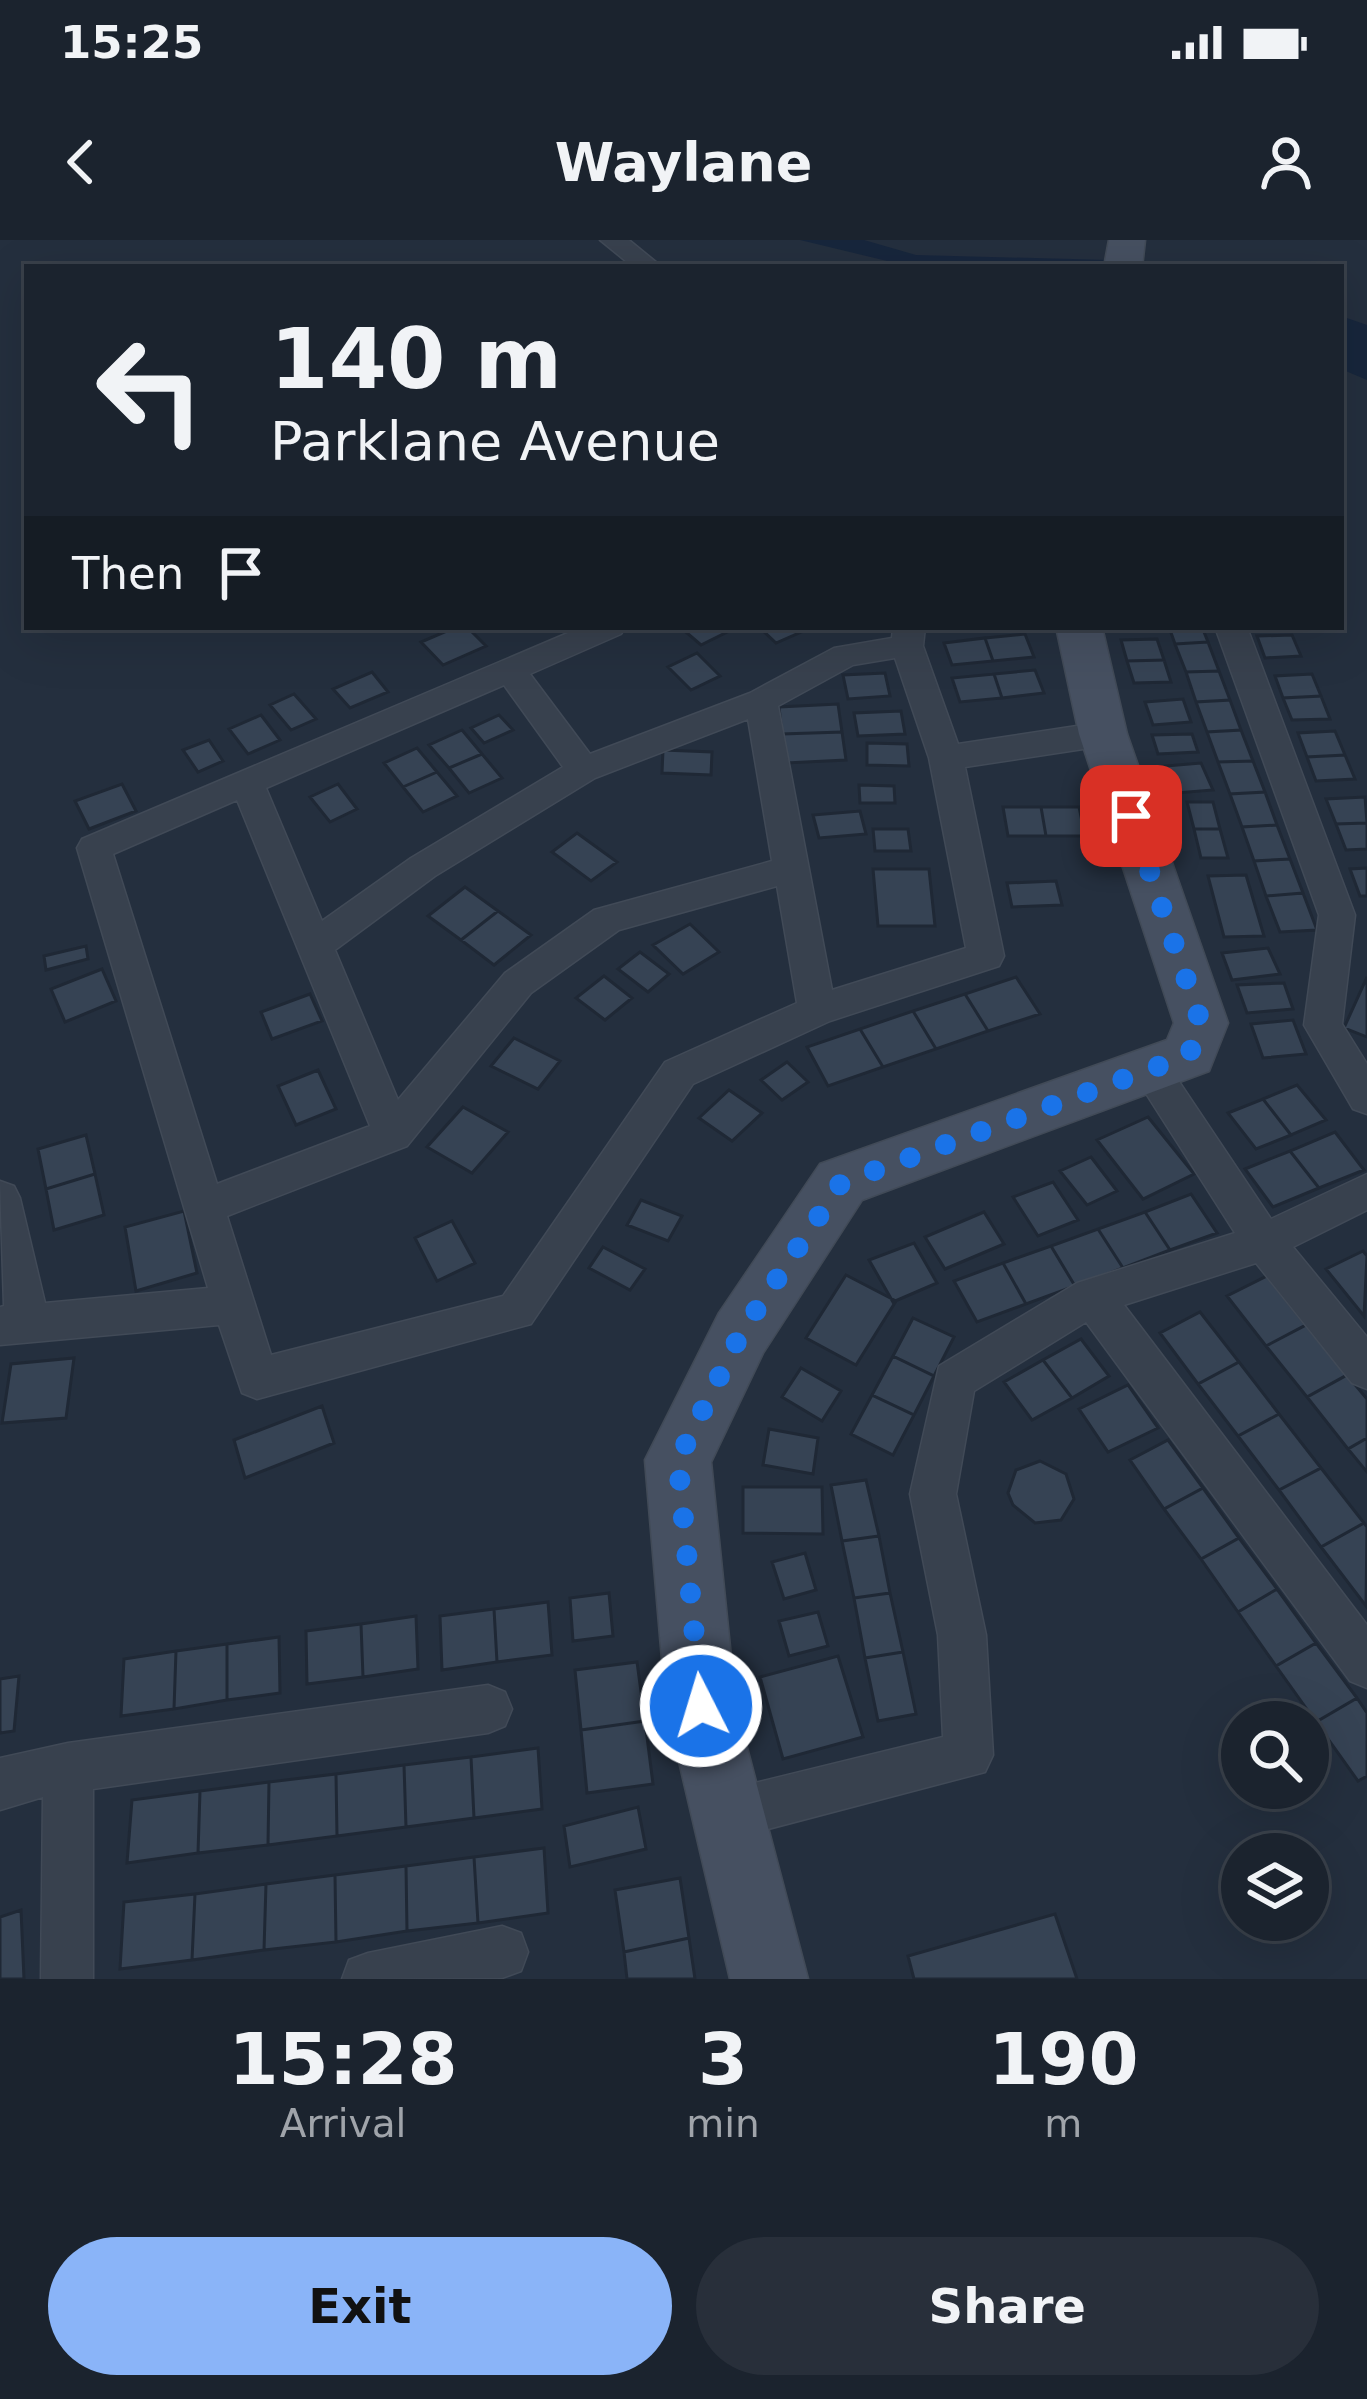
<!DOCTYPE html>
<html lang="en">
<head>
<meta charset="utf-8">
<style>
	:root { --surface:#1b232e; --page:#282f3a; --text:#f1f3f6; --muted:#a0a4aa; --line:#39404a; --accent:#8ab4f8 }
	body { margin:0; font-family:"DejaVu Sans",sans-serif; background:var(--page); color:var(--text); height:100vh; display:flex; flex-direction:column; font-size:45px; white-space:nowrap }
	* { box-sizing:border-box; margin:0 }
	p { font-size:39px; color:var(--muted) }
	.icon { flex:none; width:66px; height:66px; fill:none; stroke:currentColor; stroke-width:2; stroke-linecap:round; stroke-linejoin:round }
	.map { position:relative; height:1739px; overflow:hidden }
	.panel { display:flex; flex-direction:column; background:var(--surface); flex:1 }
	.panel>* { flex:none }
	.top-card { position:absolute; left:24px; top:24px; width:1320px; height:366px; border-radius:0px; box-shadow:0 12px 48px #0002,0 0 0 3px var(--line); background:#1b232e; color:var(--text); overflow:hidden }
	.buttons { position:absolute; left:1221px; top:1461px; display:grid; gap:24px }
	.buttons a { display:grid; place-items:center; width:108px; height:108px; border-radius:50%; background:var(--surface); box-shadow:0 12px 48px #0002,0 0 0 3px var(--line); font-size:60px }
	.pin { position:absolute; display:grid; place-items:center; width:102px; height:102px; color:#fff; margin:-51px; border-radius:24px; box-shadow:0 6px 18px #0006 }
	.me { position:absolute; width:132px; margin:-66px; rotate:355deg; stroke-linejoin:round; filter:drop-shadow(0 0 9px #0008) }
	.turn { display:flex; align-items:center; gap:42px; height:252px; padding:0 48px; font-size:54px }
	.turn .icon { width:156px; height:156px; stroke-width:2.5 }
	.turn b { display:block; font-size:84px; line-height:102px }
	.then { display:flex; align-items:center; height:114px; padding:0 48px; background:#0003; gap:24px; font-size:45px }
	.eta { display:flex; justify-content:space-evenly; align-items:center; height:204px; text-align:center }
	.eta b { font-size:72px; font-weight:700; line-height:84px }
	.action { display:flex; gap:24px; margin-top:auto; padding:24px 48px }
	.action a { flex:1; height:138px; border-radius:72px; background:var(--accent); color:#111; font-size:48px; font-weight:700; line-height:138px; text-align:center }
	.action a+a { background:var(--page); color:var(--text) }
	.status { display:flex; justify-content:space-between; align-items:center; height:84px; padding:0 60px; background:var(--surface); direction:ltr }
	.status svg { height:33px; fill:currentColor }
	header { display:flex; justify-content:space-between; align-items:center; height:156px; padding:0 48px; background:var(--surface); font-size:54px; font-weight:700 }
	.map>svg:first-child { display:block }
	.water { fill:#17263c }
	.building { fill:#364354; stroke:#1f2835; stroke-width:3 }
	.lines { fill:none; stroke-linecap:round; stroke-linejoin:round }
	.street-casing { stroke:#414a57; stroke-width:3 }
	.secondary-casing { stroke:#414a57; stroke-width:3 }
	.street { fill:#38414e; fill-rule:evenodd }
	.secondary { fill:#465061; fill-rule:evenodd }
	.route { stroke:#1a73e8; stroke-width:21; stroke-dasharray:0 37.8 }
</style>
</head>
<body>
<div class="status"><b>15:25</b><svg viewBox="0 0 49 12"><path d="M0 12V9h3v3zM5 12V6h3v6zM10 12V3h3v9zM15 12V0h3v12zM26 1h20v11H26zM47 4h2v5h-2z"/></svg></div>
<header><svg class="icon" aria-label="back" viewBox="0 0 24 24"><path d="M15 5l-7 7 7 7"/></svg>Waylane<svg class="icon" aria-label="person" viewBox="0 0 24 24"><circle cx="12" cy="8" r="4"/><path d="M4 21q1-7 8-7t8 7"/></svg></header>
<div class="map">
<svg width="1367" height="1739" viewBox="0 0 1367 1739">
	<rect width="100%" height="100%" fill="#242f3e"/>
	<path class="water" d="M800,0H864L916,15L1147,21L1173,27H912Z
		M1341,76L1367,85V140L1341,129Z"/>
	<path class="building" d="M456,387H467L486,406L443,425L421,402Z
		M680,387H731L733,389L701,405Z
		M759,387H795L801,392L776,403Z
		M1169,387H1202L1208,402L1175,404Z
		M1025,394L1034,417L993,421L985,398Z
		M1292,395L1301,416L1265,418L1257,396Z
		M985,398L993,421L952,425L944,403Z
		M1157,399L1164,420L1127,421L1121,400Z
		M1208,402L1219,431L1186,432L1175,404Z
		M697,413L720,436L691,450L668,427Z
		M1164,420L1171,442L1134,443L1127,421Z
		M1035,430L1044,453L1002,458L994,434Z
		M1219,431L1230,460L1196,462L1186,432Z
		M372,432L388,452L350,468L333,449Z
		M885,433L890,456L848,459L843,435Z
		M994,434L1002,458L960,462L952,438Z
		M1312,434L1321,456L1283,458L1275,436Z
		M294,454L316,479L291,490L270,465Z
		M1321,456L1330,479L1292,480L1283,458Z
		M1183,459L1191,482L1153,485L1145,462Z
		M1230,460L1241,490L1207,492L1196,462Z
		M838,464L842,492L782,494L779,467Z
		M901,471L905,494L858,496L854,473Z
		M261,475L280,500L248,514L229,489Z
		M499,475L513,490L484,503L471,488Z
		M462,490L482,514L449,528L429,505Z
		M1241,490L1253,521L1218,522L1207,492Z
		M1335,491L1345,515L1307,517L1298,493Z
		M842,492L846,520L786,523L782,494Z
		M1192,494L1198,512L1158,514L1152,495Z
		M209,500L223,521L198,532L183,510Z
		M867,503L907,504L909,526L867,525Z
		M417,508L437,532L403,547L384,523Z
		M663,510L712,512L711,535L662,533Z
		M482,514L502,538L469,553L449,528Z
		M1345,515L1355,539L1316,541L1307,517Z
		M1253,521L1265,552L1230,554L1218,522Z
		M1201,523L1213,550L1164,554L1154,527Z
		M437,532L457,556L423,572L403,547Z
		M122,544L136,571L89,589L75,561Z
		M338,544L357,569L330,582L310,557Z
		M859,545L894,546L895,563H860Z
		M1265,552L1277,585L1242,587L1230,554Z
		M1365,557L1367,583L1336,584L1326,559Z
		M1187,562H1213L1220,589H1194Z
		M1003,567H1041L1046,596H1008Z
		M1041,567H1079L1085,596H1046Z
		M860,571L866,594L819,598L813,575Z
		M1367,583V609L1346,610L1336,584Z
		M1277,585L1290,619L1254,621L1242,587Z
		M873,589H908L911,611H875Z
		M1194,589H1220L1228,618H1201Z
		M577,593L617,622L591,641L552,612Z
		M1290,619L1303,653L1266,656L1254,621Z
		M1367,628V656H1360L1350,629Z
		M873,629H929L935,686H878Z
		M1246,635L1264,696L1224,697L1208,636Z
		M1056,641L1062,665L1012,667L1007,643Z
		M465,647L498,671L461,700L428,676Z
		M1303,653L1317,690L1280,692L1266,656Z
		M498,671L531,695L494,725L461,700Z
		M690,684L719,712L683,734L653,705Z
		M86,706L88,719L46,730L44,716Z
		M1268,708L1280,734L1232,740L1222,713Z
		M640,712L669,734L648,752L618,729Z
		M102,729L116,761L65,782L51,749Z
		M604,736L632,758L605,780L576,758Z
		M1016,737L1040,774L988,791L965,754Z
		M1367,737V797L1344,788Z
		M1284,743L1293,769L1247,773L1237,745Z
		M310,754L322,781L272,799L261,772Z
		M965,754L988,791L936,809L913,771Z
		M913,771L936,809L883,827L860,789Z
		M1293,780L1306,814L1263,818L1251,784Z
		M860,789L883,827L828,846L807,807Z
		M514,798L560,821L538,849L491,826Z
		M787,822L808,842L782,860L761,840Z
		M318,830L336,869L296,885L278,846Z
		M1297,845L1326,880L1291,895L1263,859Z
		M729,850L762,873L732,901L699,878Z
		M1263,859L1291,895L1256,909L1228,873Z
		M463,867L508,892L472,933L427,907Z
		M1148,877L1194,934L1143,959L1097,900Z
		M1335,892L1364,930L1319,948L1290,911Z
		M86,895L95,934L46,949L38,909Z
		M1290,911L1319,948L1273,967L1245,929Z
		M1091,917L1117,951L1087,965L1060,931Z
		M95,934L104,975L54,990L46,949Z
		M1053,942L1078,980L1038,996L1013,957Z
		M1191,954L1217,993L1170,1010L1145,972Z
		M641,960L682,976L668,1001L627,985Z
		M184,971L197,1033L136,1051L125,987Z
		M984,972L1004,1004L945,1029L925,997Z
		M1145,972L1170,1010L1123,1028L1098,989Z
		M452,981L475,1023L437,1041L415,998Z
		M1098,989L1123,1028L1075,1046L1051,1006Z
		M914,1003L937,1043L893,1062L869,1020Z
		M1051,1006L1075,1046L1026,1064L1003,1023Z
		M603,1007L645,1029L630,1050L589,1028Z
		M1363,1011L1367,1016L1364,1076L1326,1029Z
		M1003,1023L1026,1064L977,1082L954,1041Z
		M846,1035L896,1061L856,1125L806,1098Z
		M1267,1036L1306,1085L1266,1106L1227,1056Z
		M1200,1072L1239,1122L1198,1144L1160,1093Z
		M913,1078L954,1097L934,1136L893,1116Z
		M1306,1085L1347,1135L1307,1157L1266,1106Z
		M1081,1099L1109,1136L1072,1158L1043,1120Z
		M893,1116L934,1136L914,1175L872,1155Z
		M74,1118L66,1178L2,1183L11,1124Z
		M1043,1120L1072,1158L1032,1180L1004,1142Z
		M1239,1122L1279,1174L1238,1196L1198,1144Z
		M801,1128L841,1151L822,1181L782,1157Z
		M1347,1135L1367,1159V1198L1348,1209L1307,1157Z
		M1128,1145L1158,1188L1108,1212L1079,1169Z
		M872,1155L914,1175L893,1215L851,1194Z
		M322,1166L334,1203L245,1238L234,1200Z
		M1279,1174L1321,1228L1279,1250L1238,1196Z
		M769,1189L818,1198L813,1234L763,1225Z
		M1367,1198V1232L1348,1209Z
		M1168,1200L1203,1248L1164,1269L1130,1220Z
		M1040,1221L1066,1234L1074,1259L1061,1280L1035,1283L1013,1265L1008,1253L1016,1230Z
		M1321,1228L1364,1283L1321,1307L1279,1250Z
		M866,1240L879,1296L842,1301L831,1245Z
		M743,1247H822L823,1294L743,1293Z
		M1203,1248L1239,1298L1201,1319L1164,1269Z
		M1364,1283L1367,1287L1366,1366L1321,1307Z
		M879,1296L890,1353L854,1358L842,1301Z
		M1239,1298L1277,1349L1238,1372L1201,1319Z
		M805,1313L816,1350L784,1359L772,1322Z
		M1277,1349L1316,1403L1276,1426L1238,1372Z
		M609,1353L613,1396L573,1401L570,1358Z
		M890,1353L903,1412L865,1418L854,1358Z
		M548,1362L552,1415L497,1422L494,1369Z
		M494,1369L497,1422L442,1430L440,1376Z
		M818,1372L828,1406L789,1416L779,1381Z
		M416,1376L418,1429L363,1437L361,1384Z
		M361,1384L363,1437L307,1444L306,1391Z
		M279,1397L280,1453L227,1460V1404Z
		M1316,1403L1357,1458L1316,1482L1276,1426Z
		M227,1404V1460L174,1469L176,1411Z
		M176,1411L174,1469L121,1476L124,1419Z
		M903,1412L916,1474L878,1481L865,1418Z
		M838,1416L863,1497L783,1519L760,1437Z
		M637,1422L645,1481L581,1490L575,1430Z
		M19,1436L14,1491L0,1493V1439Z
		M1357,1458L1367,1473V1536L1358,1541L1316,1482Z
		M645,1481L653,1544L587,1553L581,1490Z
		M538,1508L542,1569L474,1578L471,1517Z
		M471,1517L474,1578L406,1587L404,1525Z
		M404,1525L406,1587L337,1596L336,1534Z
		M336,1534L337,1596L268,1605L269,1542Z
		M269,1542L268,1605L198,1613L200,1551Z
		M200,1551L198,1613L127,1623L132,1560Z
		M638,1567L646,1609L570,1627L564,1586Z
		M544,1608L548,1673L478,1683L474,1617Z
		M474,1617L478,1683L407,1691L406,1626Z
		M406,1626L407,1691L336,1702L335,1635Z
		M335,1635L336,1702L264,1710L266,1644Z
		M680,1638L689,1698L624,1712L615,1650Z
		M266,1644L264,1710L192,1720L195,1654Z
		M195,1654L192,1720L120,1729L124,1662Z
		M21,1670L24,1739H0V1677Z
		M1055,1674L1077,1739H914L908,1716Z
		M689,1698L695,1739H627L624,1712Z"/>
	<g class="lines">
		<defs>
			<path id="street" d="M600,0H629L662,27H633Z
				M582,387H626L621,394L530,434L590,514L750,453L834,408L892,398L893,387H925L923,406L958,504L1103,482L1115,486L1119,494L1115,502L1103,506L965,527L1004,716L999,726L830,781L693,844L531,1084L257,1159L242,1153L219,1085L0,1105V1067L4,1066L0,941L14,946L20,958L45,1063L208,1048L77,608L82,599ZM895,418L929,518L966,708L832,750L778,466L853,425ZM504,445L563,527L411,618L322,681L266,548ZM748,479L772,621L594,670L505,733L398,860L335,710L435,636L595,538ZM237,560L370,886L217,944L113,614ZM777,646L797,763L665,822L503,1056L271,1115L227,976L407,906L531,753L619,690Z
				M1215,387H1247L1355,675L1342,784L1367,824V874L1353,869L1304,785L1319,675Z
				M1150,814L1164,819L1271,979L1367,934V970L1293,1007L1367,1097V1149L1352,1143L1256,1023L1124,1065L1367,1385V1448L1350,1441L1086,1082L974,1151L956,1254L986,1395L993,1515L985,1532L730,1599L712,1592L705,1574L712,1556L730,1549L943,1497L938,1395L910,1254L939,1126L1077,1043L1235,993L1131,830L1136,819Z
				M488,1445L505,1452L512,1469L505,1486L488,1493L93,1549V1739H41L43,1557L0,1570V1518L68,1503Z
				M502,1686L521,1693L528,1712L521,1731L502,1738L342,1739L349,1720L368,1713Z"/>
			<path id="secondary" d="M1109,0H1145L1142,27H1104Z
				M1056,387H1102L1127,494L1228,783L1209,831L862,960L763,1113L711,1222L736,1466L808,1739H730L666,1466L645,1220L719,1073L820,924L1167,800L1174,783L1079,494Z"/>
		</defs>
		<use href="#street" class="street-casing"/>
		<use href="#secondary" class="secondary-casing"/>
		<use href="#street" class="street"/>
		<use href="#secondary" class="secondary"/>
	</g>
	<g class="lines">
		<path class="route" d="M701,1466L678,1220L741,1093L841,943L1189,815L1201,783L1131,576"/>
	</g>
</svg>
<div class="buttons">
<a><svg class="icon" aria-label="search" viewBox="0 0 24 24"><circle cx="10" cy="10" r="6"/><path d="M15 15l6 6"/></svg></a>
<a><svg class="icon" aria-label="layers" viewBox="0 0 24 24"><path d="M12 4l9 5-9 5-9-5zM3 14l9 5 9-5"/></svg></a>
</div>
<div class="pin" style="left:1131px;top:576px;background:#d93025"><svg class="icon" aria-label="arrive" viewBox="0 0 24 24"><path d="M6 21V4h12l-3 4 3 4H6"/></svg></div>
<svg class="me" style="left:701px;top:1466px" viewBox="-20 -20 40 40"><circle r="17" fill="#1a73e8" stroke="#fff" stroke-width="3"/><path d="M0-11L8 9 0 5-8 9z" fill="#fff"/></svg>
<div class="top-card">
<div class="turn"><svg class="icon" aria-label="left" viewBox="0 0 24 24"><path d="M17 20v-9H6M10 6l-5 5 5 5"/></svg><div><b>140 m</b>Parklane Avenue</div></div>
<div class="then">Then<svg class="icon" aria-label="arrive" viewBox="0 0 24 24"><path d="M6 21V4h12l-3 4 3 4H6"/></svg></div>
</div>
</div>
<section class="panel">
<div class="eta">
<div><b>15:28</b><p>Arrival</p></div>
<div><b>3</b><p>min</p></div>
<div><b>190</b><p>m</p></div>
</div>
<div class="action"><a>Exit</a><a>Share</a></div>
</section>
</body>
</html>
